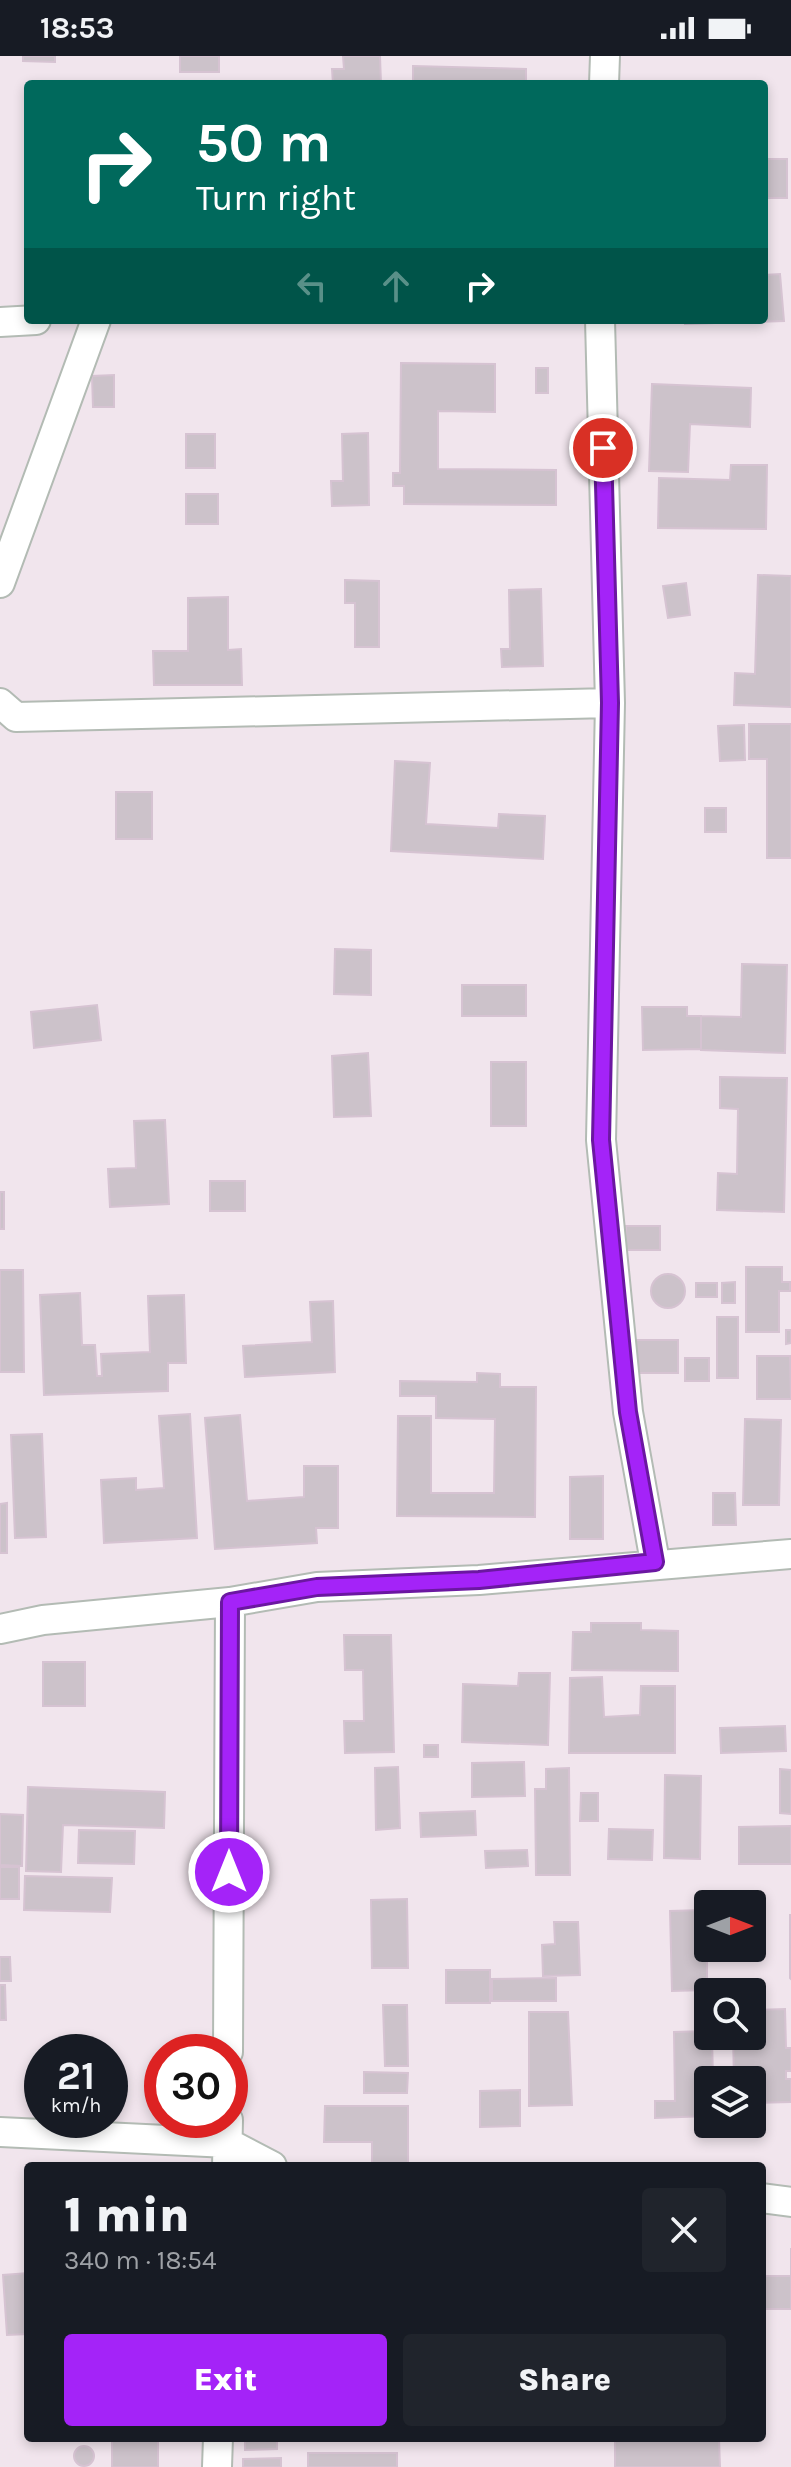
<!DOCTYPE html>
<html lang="en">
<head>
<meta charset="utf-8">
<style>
	:root { --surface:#171b24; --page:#20242c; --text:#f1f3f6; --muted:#9ea1a6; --accent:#a423f8 }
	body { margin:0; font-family:Karla,sans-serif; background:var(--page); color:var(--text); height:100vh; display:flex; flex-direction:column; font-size:30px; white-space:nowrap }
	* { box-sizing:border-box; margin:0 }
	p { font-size:26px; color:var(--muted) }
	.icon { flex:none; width:44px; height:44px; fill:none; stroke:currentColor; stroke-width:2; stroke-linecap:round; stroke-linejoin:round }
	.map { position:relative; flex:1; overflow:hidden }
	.details { position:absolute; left:24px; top:2106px; width:742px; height:280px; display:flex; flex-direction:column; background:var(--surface); border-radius:8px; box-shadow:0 4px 12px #0003 }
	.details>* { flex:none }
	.hud { position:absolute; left:24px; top:24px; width:744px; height:244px; border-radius:8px; box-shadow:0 4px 12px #0003; background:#00695c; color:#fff; overflow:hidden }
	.needle { width:52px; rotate:90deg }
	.tools { position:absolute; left:694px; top:1834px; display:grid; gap:16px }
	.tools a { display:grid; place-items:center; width:72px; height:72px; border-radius:8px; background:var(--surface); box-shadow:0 4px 12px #0003; font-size:40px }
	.speed { position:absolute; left:24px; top:1978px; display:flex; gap:16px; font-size:40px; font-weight:700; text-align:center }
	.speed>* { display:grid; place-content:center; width:104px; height:104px; border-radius:50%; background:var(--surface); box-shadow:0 4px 12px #0003; line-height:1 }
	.speed small { font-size:20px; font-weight:400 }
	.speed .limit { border:12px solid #d22; background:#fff; color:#111 }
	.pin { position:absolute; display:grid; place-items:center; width:68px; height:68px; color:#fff; margin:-34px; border:4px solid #fff; border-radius:50%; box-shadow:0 2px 8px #0007 }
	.me { position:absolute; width:88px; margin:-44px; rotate:0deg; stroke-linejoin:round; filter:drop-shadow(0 0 6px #0008) }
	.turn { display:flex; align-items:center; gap:28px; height:168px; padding:0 40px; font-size:36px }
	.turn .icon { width:104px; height:104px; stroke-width:2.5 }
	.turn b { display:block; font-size:56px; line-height:68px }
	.lanes { display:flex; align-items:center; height:76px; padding:0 40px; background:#0003; justify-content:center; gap:40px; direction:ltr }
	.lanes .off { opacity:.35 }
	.round { display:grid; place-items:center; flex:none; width:84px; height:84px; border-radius:8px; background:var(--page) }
	.overview { display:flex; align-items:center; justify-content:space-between; height:136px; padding:0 40px }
	h1 { font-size:48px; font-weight:800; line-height:60px }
	.cta { display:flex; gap:16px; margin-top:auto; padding:16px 40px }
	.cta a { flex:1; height:92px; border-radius:8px; background:var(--accent); color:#fff; font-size:32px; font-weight:800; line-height:92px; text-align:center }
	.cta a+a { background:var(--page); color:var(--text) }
	.status { display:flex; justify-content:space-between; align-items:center; height:56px; padding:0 40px; background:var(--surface); direction:ltr }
	.status svg { height:22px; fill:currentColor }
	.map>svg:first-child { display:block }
	.building { fill:#ccc2ca; stroke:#d6c3d2; stroke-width:2 }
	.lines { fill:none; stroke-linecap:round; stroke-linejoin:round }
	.minor-casing { stroke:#b3bbb4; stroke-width:32 }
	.minor { stroke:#fff; stroke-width:28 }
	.route-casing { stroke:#6b17a1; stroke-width:20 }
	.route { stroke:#a423f8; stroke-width:14 }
</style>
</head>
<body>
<div class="status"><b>18:53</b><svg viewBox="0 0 49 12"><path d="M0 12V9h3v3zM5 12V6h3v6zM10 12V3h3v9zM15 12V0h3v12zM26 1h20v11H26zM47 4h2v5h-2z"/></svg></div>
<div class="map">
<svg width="791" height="2411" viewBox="0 0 791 2411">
	<rect width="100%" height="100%" fill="#f1e5ed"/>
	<path class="building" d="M23,0H55V6L23,5Z
		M180,0H219V16H180Z
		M343,0H380L381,28H333L332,13H344Z
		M413,10L526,13V28H413Z
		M764,103H787V142H764Z
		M25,119H28V177H25Z
		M780,218L784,265L685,268V264H764V219Z
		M401,307L495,308V356L438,355V413L556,414V449L404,448V430H393V417H400Z
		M536,312H548V337H536Z
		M114,319V351H93L92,320Z
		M652,328L751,332L750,371L690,368L688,416L649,415Z
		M368,377L369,449L332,450L331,425H343L342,378Z
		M186,378H215V412H186Z
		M731,409H767L766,473L658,472L659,422L730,424Z
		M186,438H218V468H186Z
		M758,519L791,520V651L734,649L735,617L755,618Z
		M345,524L379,525V591H355V547H345Z
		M686,527L690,559L668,562L663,530Z
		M541,533L543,610L502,611L501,593H510L509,534Z
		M228,541V594L241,593L242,629H154L153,595H188V542Z
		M749,668H791V802H767V703H749Z
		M744,669L745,704L720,705L718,670Z
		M395,705L430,707L426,768L498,772L499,758L545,760L543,803L391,795Z
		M116,736H152V783H116Z
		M705,752H726V776H705Z
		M335,893L371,894V939L334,938Z
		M742,908L787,909L785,997L701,994V960L741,961Z
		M462,929H526V960H462Z
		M97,949L101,984L34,992L31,956Z
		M642,951H687V960H701V993L643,994Z
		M368,997L371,1060L334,1061L332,1000Z
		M491,1006H526V1070H491Z
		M720,1021L787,1022L784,1156L717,1154L718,1117L737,1118L738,1053L720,1052Z
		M165,1064L169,1148L110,1151L108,1113L136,1112L134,1065Z
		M210,1125H245V1155H210Z
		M0,1136H4V1173H0Z
		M626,1170H660V1194H626Z
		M746,1211H782V1226H790V1235H779V1276H746Z
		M0,1214H23L24,1316H0Z
		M651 1235a17 17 0 1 1 34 0a17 17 0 1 1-34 0Z
		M735,1226V1247H722V1227Z
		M696,1227H717V1241H696Z
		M80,1237L82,1289H95L97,1320H102L101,1298L150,1296L148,1240L184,1239L186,1307H168V1335L44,1339L40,1239Z
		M333,1245L335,1316L245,1321L243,1290L312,1286L310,1246Z
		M717,1261H738V1322H717Z
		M786,1274H791V1287L786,1288Z
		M632,1284H678V1317H632Z
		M757,1300H790L791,1343H757Z
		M685,1302H709V1325H685Z
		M477,1317L500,1318V1331H536L535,1461L397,1460L398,1360H431V1437H494L495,1363L436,1362V1340H400V1325L477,1326Z
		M190,1358L197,1482L104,1487L101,1424L136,1422V1434L164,1432L159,1360Z
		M240,1359L247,1445L304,1441V1410H338V1472H316L317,1487L215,1493L205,1362Z
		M745,1363L781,1364L779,1449H743Z
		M42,1378L46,1481L15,1482L11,1379Z
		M603,1420V1483H570V1421Z
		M713,1437H735L736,1469H713Z
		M7,1447V1497H0V1448Z
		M591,1567H641V1574L678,1575V1615L572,1614L573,1576H591Z
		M344,1579H391L394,1696L345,1697L344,1665H364L363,1614H345Z
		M43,1606H85V1650H43Z
		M519,1617H550L548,1689L462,1686L463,1628L518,1630Z
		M602,1621L604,1661L640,1659L641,1630H675V1697H569L570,1622Z
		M785,1670L786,1695L721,1697L720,1672Z
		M424,1689H438V1701H424Z
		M524,1706L525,1740L472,1741V1707Z
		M398,1711L400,1772L376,1774L375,1712Z
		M569,1712L570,1819H536L535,1733H546V1713Z
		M780,1713L791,1714V1758L780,1757Z
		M665,1719L701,1720L700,1803L664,1802Z
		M28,1731L165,1736L164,1772L63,1769L61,1816L26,1815Z
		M581,1737H598V1765H580Z
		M475,1755L476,1779L421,1781L420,1757Z
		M0,1758L23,1759L22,1810L0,1809Z
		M791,1770V1808H739V1771Z
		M609,1773L653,1774L652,1804L608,1803Z
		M79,1774L135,1775L134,1808L78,1807Z
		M527,1794L528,1810L486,1812L485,1795Z
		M0,1811H19V1843H0Z
		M25,1820L112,1822L110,1856L24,1854Z
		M407,1843L408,1912H372L371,1844Z
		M703,1854L704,1867H708V1892H716V1898H707V1934L672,1935L670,1855Z
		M790,1859H791V1923L790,1922Z
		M554,1866H578L580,1919L543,1920L542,1889L555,1888Z
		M0,1901H10L11,1925H0Z
		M446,1914H490V1947H446Z
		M556,1922V1945H492V1923Z
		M0,1929H5L6,1964H0Z
		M383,1949H407L408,2010H385Z
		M785,1953L786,1992H791V2015H786V2023H791V2046L752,2047V2024H734L733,1980H752V1954Z
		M529,1956H568L572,2049L529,2050Z
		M708,1975V1980H712L713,2024H708V2060L655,2062V2045H675L674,1976Z
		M364,2016L408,2017L407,2037H364Z
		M520,2034V2070L480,2071V2035Z
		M325,2050H408V2110H372V2086H324Z
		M791,2192V2253H762V2220H791Z
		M28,2217V2278L7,2279L3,2219Z
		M245,2382H277V2393L245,2394Z
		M321,2382H382V2385H321Z
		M615,2382H719L720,2411H615Z
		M158,2383V2411H112V2384Z
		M74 2400a10 10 0 1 1 20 0a10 10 0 1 1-20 0Z
		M308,2397H397V2411H308Z
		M281,2402V2411H243V2403Z"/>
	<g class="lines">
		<defs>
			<path id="minor" d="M604,28L605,0
				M600,264L610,647L601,1084L628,1356L655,1506
				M0,266L36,264
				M0,527L96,264
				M0,647L16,661L610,647
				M0,1573L43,1564L230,1546L317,1531L479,1524L791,1498
				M228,1996L230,1546
				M0,2076L228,2087L272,2110
				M227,2110L228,2064
				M762,2142L791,2146
				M217,2411L218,2382"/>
		</defs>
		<use href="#minor" class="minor-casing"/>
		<use href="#minor" class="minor"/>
	</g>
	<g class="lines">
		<defs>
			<path id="route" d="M229,1816L230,1546L317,1531L479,1524L655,1506L628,1356L601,1084L610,647L603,392"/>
		</defs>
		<use href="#route" class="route-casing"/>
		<use href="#route" class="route"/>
	</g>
</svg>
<div class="tools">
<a><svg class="needle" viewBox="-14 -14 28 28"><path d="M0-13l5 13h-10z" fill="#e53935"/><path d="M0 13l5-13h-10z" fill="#9ea1a6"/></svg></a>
<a><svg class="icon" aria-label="search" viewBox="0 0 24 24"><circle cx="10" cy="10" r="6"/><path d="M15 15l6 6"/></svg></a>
<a><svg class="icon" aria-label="layers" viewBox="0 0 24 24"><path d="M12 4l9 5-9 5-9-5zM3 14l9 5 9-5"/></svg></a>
</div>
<div class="speed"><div>21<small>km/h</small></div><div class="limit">30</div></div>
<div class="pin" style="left:603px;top:392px;background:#d93025"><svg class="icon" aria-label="arrive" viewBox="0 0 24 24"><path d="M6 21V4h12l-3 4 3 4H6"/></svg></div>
<svg class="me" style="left:229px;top:1816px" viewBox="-20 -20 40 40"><circle r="17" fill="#a423f8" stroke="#fff" stroke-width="3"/><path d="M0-11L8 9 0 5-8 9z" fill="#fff"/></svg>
<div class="hud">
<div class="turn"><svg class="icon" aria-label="right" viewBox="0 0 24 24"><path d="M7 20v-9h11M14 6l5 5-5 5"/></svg><div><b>50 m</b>Turn right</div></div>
<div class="lanes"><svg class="icon off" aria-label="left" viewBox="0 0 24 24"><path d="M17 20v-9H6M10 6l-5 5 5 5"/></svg><svg class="icon off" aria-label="ahead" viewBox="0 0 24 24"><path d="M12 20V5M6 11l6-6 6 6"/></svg><svg class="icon" aria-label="right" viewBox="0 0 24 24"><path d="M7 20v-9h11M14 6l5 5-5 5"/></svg></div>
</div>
<section class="details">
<div class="overview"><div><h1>1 min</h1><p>340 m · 18:54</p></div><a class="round"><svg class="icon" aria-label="close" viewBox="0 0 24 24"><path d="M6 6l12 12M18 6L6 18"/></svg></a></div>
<div class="cta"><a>Exit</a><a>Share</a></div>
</section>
</div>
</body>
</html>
